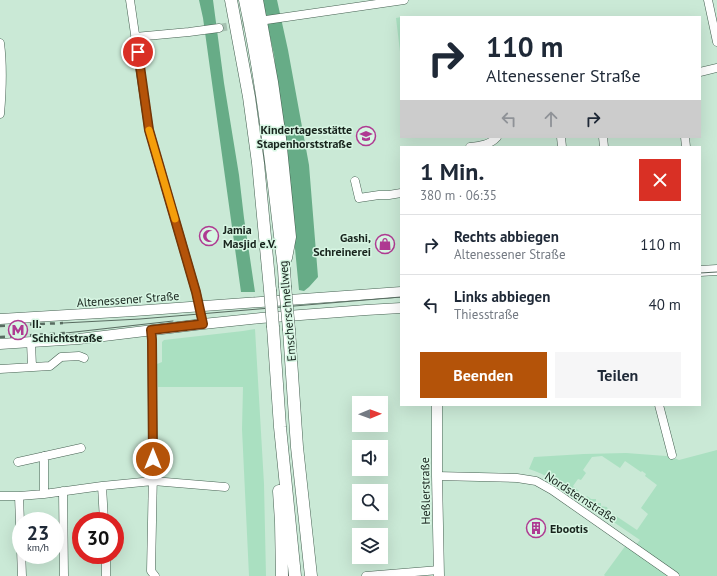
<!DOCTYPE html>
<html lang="de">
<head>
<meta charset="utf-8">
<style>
	:root { --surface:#fff; --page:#f6f6f7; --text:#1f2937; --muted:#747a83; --line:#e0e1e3; --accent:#b45309 }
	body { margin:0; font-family:"PT Sans",sans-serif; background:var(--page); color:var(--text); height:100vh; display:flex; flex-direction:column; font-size:15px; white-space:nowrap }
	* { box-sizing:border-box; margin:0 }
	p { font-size:13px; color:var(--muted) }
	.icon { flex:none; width:22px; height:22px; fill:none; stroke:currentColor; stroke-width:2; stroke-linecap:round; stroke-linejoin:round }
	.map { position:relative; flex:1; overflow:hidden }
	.details { position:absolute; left:400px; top:146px; width:301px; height:260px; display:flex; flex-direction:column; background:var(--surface); border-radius:0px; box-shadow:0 4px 16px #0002 }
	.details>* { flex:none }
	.banner { position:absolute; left:400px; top:16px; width:301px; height:122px; border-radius:0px; box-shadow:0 4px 16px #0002; background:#fff; color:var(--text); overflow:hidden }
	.needle { width:26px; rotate:89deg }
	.buttons { position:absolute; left:352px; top:396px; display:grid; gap:8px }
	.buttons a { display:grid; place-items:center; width:36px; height:36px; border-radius:0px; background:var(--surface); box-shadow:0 4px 16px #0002; font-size:20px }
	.speed { position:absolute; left:12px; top:512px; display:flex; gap:8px; font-size:20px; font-weight:700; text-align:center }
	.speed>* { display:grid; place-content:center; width:52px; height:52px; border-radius:50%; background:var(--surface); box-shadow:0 4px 16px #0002; line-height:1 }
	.speed small { font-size:10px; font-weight:400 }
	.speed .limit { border:6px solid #d22; background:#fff; color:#111 }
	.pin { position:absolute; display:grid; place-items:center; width:34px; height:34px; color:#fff; margin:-17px; border:2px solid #fff; border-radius:50%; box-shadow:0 1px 4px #0007 }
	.me { position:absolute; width:44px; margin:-22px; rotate:0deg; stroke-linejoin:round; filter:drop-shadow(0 0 3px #0008) }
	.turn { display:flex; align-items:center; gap:14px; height:84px; padding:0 20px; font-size:18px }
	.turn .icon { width:52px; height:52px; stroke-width:2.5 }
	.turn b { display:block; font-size:28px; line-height:34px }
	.lanes { display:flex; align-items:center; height:38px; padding:0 20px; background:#0003; justify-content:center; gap:20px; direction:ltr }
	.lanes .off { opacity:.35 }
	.round { display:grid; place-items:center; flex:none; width:42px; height:42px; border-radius:0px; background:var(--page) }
	.summary { display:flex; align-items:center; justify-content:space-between; height:68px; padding:0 20px }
	h1 { font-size:24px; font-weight:600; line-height:30px }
	.primary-button { display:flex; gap:8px; margin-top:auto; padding:8px 20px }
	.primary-button a { flex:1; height:46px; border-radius:0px; background:var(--accent); color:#fff; font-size:16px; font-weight:600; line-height:46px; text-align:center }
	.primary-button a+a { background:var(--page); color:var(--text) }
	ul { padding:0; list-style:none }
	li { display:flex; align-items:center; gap:12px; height:60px; padding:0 20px; border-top:1px solid var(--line) }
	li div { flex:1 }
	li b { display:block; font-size:15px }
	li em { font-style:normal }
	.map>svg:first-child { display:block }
	.green { fill:#aae0c1 }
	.forest { fill:#67ac87 }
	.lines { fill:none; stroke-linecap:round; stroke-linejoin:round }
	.minor-tunnel { stroke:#a6c1b1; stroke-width:8; stroke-dasharray:8 4; stroke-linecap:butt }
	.minor-casing { stroke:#466152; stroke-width:9 }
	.major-casing { stroke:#466152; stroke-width:11 }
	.highway-casing { stroke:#466152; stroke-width:13 }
	.minor { stroke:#fff; stroke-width:8 }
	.major { stroke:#fff; stroke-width:10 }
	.highway { stroke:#fff; stroke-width:12 }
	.tram { stroke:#596c61; stroke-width:1 }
	.rail { stroke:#596c61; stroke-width:2.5; stroke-dasharray:5 5; stroke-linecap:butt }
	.highway-bridge-casing { stroke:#466152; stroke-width:13; stroke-linecap:butt }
	.highway-bridge { stroke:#fff; stroke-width:12 }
	.route-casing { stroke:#753606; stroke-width:10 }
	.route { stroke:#b45309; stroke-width:7 }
	.slow { stroke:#f59e0b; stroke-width:7 }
	.labels { text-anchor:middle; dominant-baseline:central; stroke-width:3; stroke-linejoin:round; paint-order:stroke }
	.poi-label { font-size:12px; font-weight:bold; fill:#17231c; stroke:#d7f6e3; text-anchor:start }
	.street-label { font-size:12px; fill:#17231c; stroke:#d7f6e3 }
</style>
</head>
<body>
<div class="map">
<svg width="717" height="576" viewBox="0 0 717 576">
	<rect width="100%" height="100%" fill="#cae9d6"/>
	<path class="green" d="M401,17V60L396,18Z
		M255,329L264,484L266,576H249L242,429L243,387H158L157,364L162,362V342L164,340L243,331Z
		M717,450V576H677L635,546L640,540L609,519L613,514L637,530L648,514L641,508L657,485L645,476L646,474L642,471L641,472L625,461L620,468L602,456L592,457L583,470L586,473L581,480L578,479L573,486L579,491L575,495C561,485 546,474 529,469L534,457L584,454L626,453L666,456L672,457L679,460Z
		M587,496L591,499H596V503H601V506L607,507L608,510L604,515L583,501Z
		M626,545L671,576H605L604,575Z"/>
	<path class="forest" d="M199,0H213L224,83L239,175L244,218L255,292H241L203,18Z
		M262,0H277L288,50L309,165L318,277L309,287L304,291L299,290L287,166L274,55Z"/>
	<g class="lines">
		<path class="minor-tunnel" d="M219,28L254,22"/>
		<defs>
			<path id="minor" d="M130,0L149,130L196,292L203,324
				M708,0L717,42
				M266,20L404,0
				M135,37L189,32L219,28
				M0,43C3,66 2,91 0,114
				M700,72L717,68
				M561,137L562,147
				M603,137L604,147
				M685,137L686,147
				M470,147C480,146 490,145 497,137
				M355,181L359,198L379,195H389L401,193
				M151,330L152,340L153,473L151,571L155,576
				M31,342L32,367
				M0,369L50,366L61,357L79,356L84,358
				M659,405L672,455
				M44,456V494
				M18,462L81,448
				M437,476L517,478L536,481L552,490L675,576
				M102,486L104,521
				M63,491L64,576
				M0,496H19L44,494L102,486L153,481L225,487
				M19,496L22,576
				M106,555V576
				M366,576L439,570"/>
			<path id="major" d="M700,271L717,270
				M0,319L134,311L401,292
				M0,344L79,339L203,324L261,318L366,310L401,308
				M437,405V476L439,576"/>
			<path id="highway" d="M231,0L249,97L258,163L270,290
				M245,0C264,89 273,179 284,269L285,286
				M257,0L272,82L280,138L290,237L286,258
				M273,327L280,427L295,576
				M289,330L297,447L311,576
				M279,491L281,522L282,576"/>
		</defs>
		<use href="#minor" class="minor-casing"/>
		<use href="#major" class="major-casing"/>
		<use href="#highway" class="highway-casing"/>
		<use href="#minor" class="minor"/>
		<use href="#major" class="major"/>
		<use href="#highway" class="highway"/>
		<path class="tram" d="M700,273L717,272
			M63,323L140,319L401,297
			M66,333L173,321"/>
		<path class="rail" d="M0,326L63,323
			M0,337L66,333"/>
		<defs>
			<path id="highway-bridge" d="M285,286L289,330
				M270,290L273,327"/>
		</defs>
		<use href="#highway-bridge" class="highway-bridge-casing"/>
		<use href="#highway-bridge" class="highway-bridge"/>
	</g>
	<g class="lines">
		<defs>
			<path id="route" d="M138,52L149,130L196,292L203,324L151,330L152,340L153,459"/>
		</defs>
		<use href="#route" class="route-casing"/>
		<use href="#route" class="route"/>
		<path class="slow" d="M149,130L175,219"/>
	</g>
	<defs>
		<symbol id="school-ring" viewBox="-11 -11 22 22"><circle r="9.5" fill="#d7f6e3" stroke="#af3a92" stroke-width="1.5"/><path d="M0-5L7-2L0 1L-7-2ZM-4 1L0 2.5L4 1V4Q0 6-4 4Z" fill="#af3a92"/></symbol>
		<symbol id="mosque-ring" viewBox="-11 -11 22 22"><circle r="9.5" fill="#d7f6e3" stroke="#af3a92" stroke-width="1.5"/><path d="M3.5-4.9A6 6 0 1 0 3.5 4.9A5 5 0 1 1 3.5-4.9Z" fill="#af3a92"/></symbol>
		<symbol id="shop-ring" viewBox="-11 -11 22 22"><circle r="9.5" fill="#d7f6e3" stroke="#af3a92" stroke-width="1.5"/><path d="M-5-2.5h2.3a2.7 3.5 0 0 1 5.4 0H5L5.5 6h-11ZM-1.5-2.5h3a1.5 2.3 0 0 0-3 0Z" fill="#af3a92"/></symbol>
		<symbol id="metro-ring" viewBox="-11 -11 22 22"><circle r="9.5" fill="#d7f6e3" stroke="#af3a92" stroke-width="1.5"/><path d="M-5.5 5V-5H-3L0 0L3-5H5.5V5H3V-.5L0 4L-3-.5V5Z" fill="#af3a92"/></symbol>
		<symbol id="building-ring" viewBox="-11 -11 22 22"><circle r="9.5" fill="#d7f6e3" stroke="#af3a92" stroke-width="1.5"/><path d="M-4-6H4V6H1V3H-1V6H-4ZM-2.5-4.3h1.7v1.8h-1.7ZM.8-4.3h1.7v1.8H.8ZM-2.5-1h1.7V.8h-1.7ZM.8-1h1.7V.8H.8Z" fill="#af3a92"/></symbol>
	</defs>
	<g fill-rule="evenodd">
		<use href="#school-ring" x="355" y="125" width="22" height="22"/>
		<use href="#mosque-ring" x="198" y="225" width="22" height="22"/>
		<use href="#shop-ring" x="374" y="233" width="22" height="22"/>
		<use href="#metro-ring" x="7" y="319" width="22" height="22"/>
		<use href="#building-ring" x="525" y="517" width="22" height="22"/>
	</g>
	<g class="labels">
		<g class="poi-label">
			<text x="352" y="129" text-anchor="end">Kindertagesstätte<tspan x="352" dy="14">Stapenhorststraße</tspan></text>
			<text x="223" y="229">Jamia<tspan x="223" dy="14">Masjid e.V.</tspan></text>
			<text x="371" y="237" text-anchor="end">Gashi,<tspan x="371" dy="14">Schreinerei</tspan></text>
			<text x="32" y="323">II.<tspan x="32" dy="14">Schichtstraße</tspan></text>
			<text x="550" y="528">Ebootis</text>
		</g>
		<g class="street-label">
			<text transform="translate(128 299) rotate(-4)">Altenessener Straße</text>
			<text transform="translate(287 311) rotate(-95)">Emscherschnellweg</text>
			<text transform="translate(425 491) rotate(-91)">Heßlerstraße</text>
			<text transform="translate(581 497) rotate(33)">Nordsternstraße</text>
		</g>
	</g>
</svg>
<div class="buttons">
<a><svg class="needle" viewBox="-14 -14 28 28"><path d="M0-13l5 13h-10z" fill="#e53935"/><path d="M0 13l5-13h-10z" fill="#747a83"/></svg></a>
<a><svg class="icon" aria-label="sound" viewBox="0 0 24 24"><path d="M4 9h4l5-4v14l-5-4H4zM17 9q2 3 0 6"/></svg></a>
<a><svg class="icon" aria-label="search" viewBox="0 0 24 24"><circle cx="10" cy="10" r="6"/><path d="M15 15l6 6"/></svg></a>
<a><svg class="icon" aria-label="layers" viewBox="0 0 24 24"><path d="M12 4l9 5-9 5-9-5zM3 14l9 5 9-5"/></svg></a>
</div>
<div class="speed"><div>23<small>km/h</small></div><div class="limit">30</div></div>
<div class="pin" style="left:138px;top:52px;background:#d93025"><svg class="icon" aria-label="arrive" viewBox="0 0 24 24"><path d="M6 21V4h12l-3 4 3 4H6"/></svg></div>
<svg class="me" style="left:153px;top:459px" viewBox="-20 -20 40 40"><circle r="17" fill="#b45309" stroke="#fff" stroke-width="3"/><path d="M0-11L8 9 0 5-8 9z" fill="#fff"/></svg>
<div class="banner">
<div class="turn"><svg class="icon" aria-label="right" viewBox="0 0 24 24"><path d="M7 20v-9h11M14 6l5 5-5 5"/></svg><div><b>110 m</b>Altenessener Straße</div></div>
<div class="lanes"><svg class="icon off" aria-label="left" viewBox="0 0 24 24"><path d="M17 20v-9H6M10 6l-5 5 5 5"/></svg><svg class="icon off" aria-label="ahead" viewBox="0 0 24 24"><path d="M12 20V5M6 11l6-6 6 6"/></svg><svg class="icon" aria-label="right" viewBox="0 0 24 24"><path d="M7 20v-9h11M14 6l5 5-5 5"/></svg></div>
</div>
<section class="details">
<div class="summary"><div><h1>1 Min.</h1><p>380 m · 06:35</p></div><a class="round" style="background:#d93025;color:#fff"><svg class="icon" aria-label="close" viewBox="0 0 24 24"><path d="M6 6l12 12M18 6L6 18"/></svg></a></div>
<ul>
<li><svg class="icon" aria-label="right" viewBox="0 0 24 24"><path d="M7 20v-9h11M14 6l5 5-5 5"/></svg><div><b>Rechts abbiegen</b><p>Altenessener Straße</p></div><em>110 m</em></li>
<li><svg class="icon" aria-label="left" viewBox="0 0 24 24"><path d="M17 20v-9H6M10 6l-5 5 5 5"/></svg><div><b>Links abbiegen</b><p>Thiesstraße</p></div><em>40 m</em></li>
</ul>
<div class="primary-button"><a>Beenden</a><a>Teilen</a></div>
</section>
</div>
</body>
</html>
